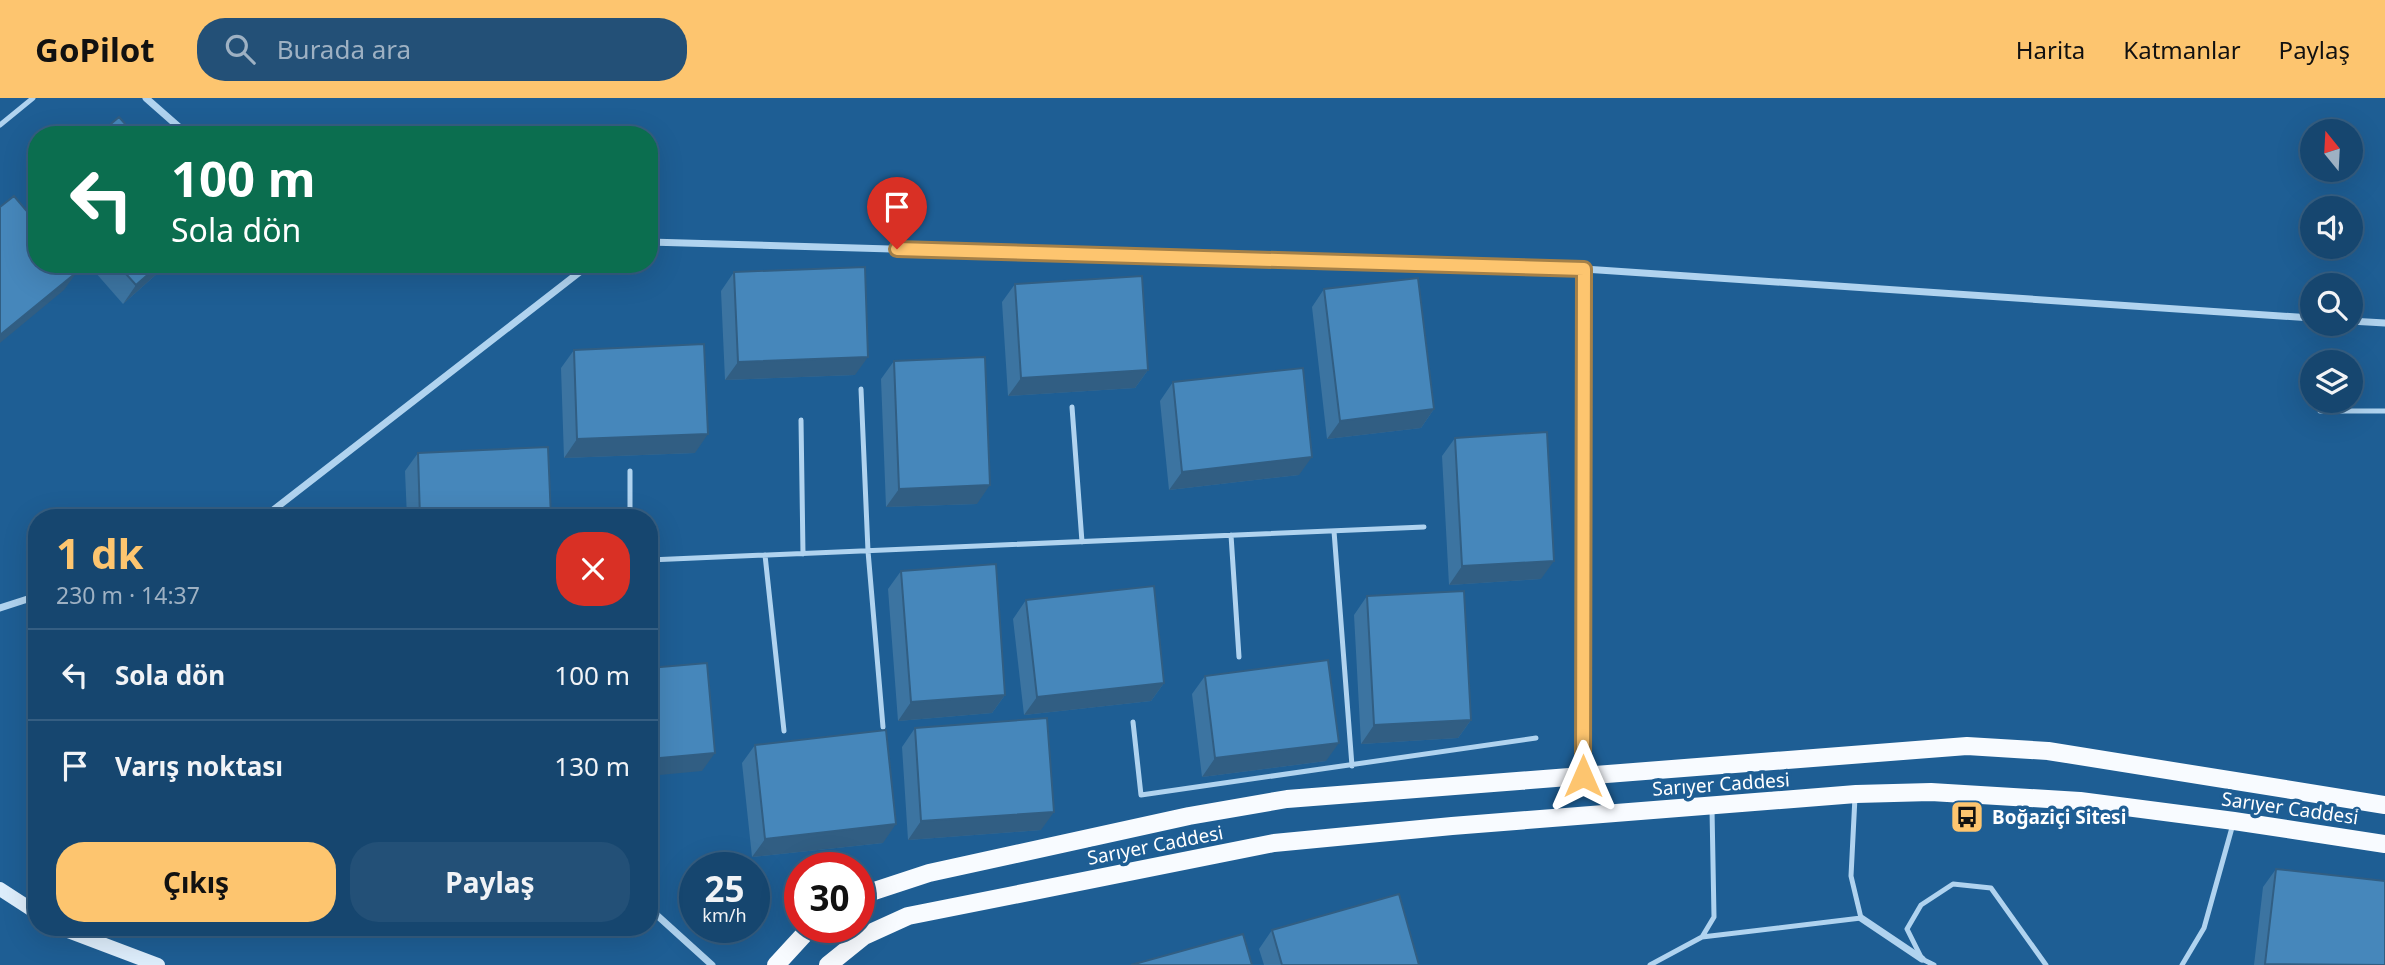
<!DOCTYPE html>
<html lang="tr">
<head>
<meta charset="utf-8">
<style>
	:root { --surface:#16466f; --page:#235077; --text:#f1f3f6; --muted:#9eb1c3; --line:#355e82; --accent:#fdc56f }
	body { margin:0; font-family:"Noto Sans",sans-serif; background:var(--page); color:var(--text); height:100vh; display:flex; flex-direction:column; font-size:26px; white-space:nowrap }
	* { box-sizing:border-box; margin:0 }
	p { font-size:23px; color:var(--muted) }
	.icon { flex:none; width:38px; height:38px; fill:none; stroke:currentColor; stroke-width:2; stroke-linecap:round; stroke-linejoin:round }
	.map { position:relative; flex:1; overflow:hidden }
	.details { position:absolute; left:28px; top:411px; width:630px; height:427px; display:flex; flex-direction:column; background:var(--surface); border-radius:28px; box-shadow:0 7px 28px #0002,0 0 0 2px var(--line) }
	.details>* { flex:none }
	.top-card { position:absolute; left:28px; top:28px; width:630px; height:147px; border-radius:28px; box-shadow:0 7px 28px #0002,0 0 0 2px var(--line); background:#0b6e4f; color:#fff; overflow:hidden }
	.needle { width:46px; rotate:342deg }
	.controls { position:absolute; left:2300px; top:21px; display:grid; gap:14px }
	.controls a { display:grid; place-items:center; width:63px; height:63px; border-radius:50%; background:var(--surface); box-shadow:0 7px 28px #0002,0 0 0 2px var(--line); font-size:35px }
	.speed { position:absolute; left:679px; top:754px; display:flex; gap:14px; font-size:35px; font-weight:700; text-align:center }
	.speed>* { display:grid; place-content:center; width:91px; height:91px; border-radius:50%; background:var(--surface); box-shadow:0 7px 28px #0002,0 0 0 2px var(--line); line-height:1 }
	.speed small { font-size:18px; font-weight:400 }
	.speed .limit { border:10px solid #d22; background:#fff; color:#111 }
	.pin { position:absolute; display:grid; place-items:center; width:60px; height:60px; color:#fff; margin:-72px -30px; border-radius:50% 50% 50% 0; rotate:-45deg; box-shadow:0 0 7px #0007 }
	.pin .icon { rotate:45deg }
	.me { position:absolute; width:77px; margin:-38px; rotate:0deg; stroke-linejoin:round; filter:drop-shadow(0 0 5px #0008) }
	.turn { display:flex; align-items:center; gap:24px; height:147px; padding:0 28px; font-size:32px }
	.turn .icon { width:91px; height:91px; stroke-width:2.5 }
	.turn b { display:block; font-size:49px; line-height:60px }
	.round { display:grid; place-items:center; flex:none; width:74px; height:74px; border-radius:28px; background:var(--page) }
	.headline { display:flex; align-items:center; justify-content:space-between; height:119px; padding:0 28px }
	h1 { font-size:42px; font-weight:700; line-height:52px; color:var(--accent) }
	.button { display:flex; gap:14px; margin-top:auto; padding:14px 28px }
	.button a { flex:1; height:80px; border-radius:28px; background:var(--accent); color:#111; font-size:28px; font-weight:700; line-height:80px; text-align:center }
	.button a+a { background:var(--page); color:var(--text) }
	ul { padding:0; list-style:none }
	li { display:flex; align-items:center; gap:21px; height:91px; padding:0 28px; border-top:2px solid var(--line) }
	li div { flex:1 }
	li b { display:block; font-size:26px }
	li em { font-style:normal }
	header { display:flex; align-items:center; gap:42px; box-sizing:border-box; height:98px; padding:0 35px; background:var(--accent); color:#111 }
	header strong { font-size:33px }
	nav { display:flex; gap:38px; margin-inline-start:auto; font-size:24px }
	.search { width:490px; height:63px; background:var(--page); display:flex; align-items:center; gap:18px; box-sizing:border-box; padding:0 24px; border-radius:28px; color:var(--muted); font-size:26px }
	.map>svg:first-child { display:block }
	.lines { fill:none; stroke-linecap:round; stroke-linejoin:round }
	.service { stroke:#b0d3ef; stroke-width:5 }
	.minor { stroke:#b0d3ef; stroke-width:7 }
	.secondary { stroke:#ddedfb; stroke-width:14 }
	.primary { stroke:#f8fbff; stroke-width:18 }
	.wall { fill:#3c74a1 }
	.shaded-wall { fill:#315e83 }
	.building { fill:#4687bb; stroke:#315e83; stroke-width:2 }
	.route-casing { stroke:#a48048; stroke-width:18 }
	.route { stroke:#fdc56f; stroke-width:12 }
	.labels { text-anchor:middle; dominant-baseline:central; stroke-width:7; stroke-linejoin:round; paint-order:stroke }
	.street-label { font-size:19px; fill:#fff; stroke:#1e5e94 }
	.poi-label { font-size:19px; font-weight:bold; fill:#fff; stroke:#1e5e94; text-anchor:start }
</style>
</head>
<body>
<header>
<strong>GoPilot</strong>
<div class="search"><svg class="icon" aria-label="search" viewBox="0 0 24 24"><circle cx="10" cy="10" r="6"/><path d="M15 15l6 6"/></svg>Burada ara</div>
<nav><a>Harita</a><a>Katmanlar</a><a>Paylaş</a></nav>
</header>
<div class="map">
<svg width="2385" height="867" viewBox="0 0 2385 867">
	<rect width="100%" height="100%" fill="#1e5e94"/>
	<g class="lines">
		<path class="service" d="M0,27L33,0
			M861,291L868,453L883,629
			M1072,309L1082,444
			M2320,313H2385
			M801,322L803,456
			M630,373V420
			M1334,433L1352,668
			M1231,437L1239,559
			M765,457L784,633
			M649,462L1424,429
			M1133,624L1141,697L1536,640
			M1702,839L1714,819L1712,711
			M1650,867L1702,839L1861,820L1851,778L1855,699
			M1934,867L1922,861L1907,831L1921,807L1953,786L1991,790L2046,867
			M2182,867L2204,830L2233,726"/>
		<path class="minor" d="M146,0L188,37
			M649,144L1584,171L2312,220
			M2350,223L2385,225
			M263,420L590,166
			M0,510L37,498
			M1583,678L1584,171
			M649,810L712,867
			M1861,820L1922,861"/>
		<path class="secondary" d="M0,791L37,815
			M60,830L158,867"/>
		<path class="primary" d="M859,798L929,775L1189,718L1287,701L1967,648L2048,653L2385,707
			M776,867L810,830
			M828,867L864,838L908,818L1274,745L1452,728L1856,696L1931,694L2080,703L2234,723L2385,746"/>
	</g>
	<path class="wall" d="M37,95V109L31,103Z
		M88,166H168L123,206Z
		M734,174L855,277L725,282L721,193Z
		M1015,186L1148,272L1135,290L1008,298L1002,204Z
		M1324,191L1434,311L1421,330L1327,341L1312,209Z
		M574,252L695,355L564,360L561,270Z
		M894,263L977,406L886,409L881,281Z
		M1173,284L1299,377L1169,392L1160,303Z
		M1455,340L1541,481L1449,487L1442,358Z
		M418,355L551,420H407L405,373Z
		M901,473L1005,597L992,615L898,623L888,491Z
		M1367,498L1471,622L1458,640L1361,646L1354,517Z
		M1026,502L1164,585L1151,603L1024,617L1013,521Z
		M1205,578L1326,663L1202,679L1192,596Z
		M915,630L1041,732L908,742L902,649Z
		M755,647L883,745L752,759L742,665Z
		M2276,771L2385,867H2254L2263,789Z
		M1272,832L1419,867H1264L1259,851Z"/>
	<path class="shaded-wall" d="M160,166H168L123,206L136,187Z
		M77,174L64,192L0,245V237Z
		M868,259L855,277L725,282L738,264Z
		M1148,272L1135,290L1008,298L1021,280Z
		M1434,311L1421,330L1327,341L1340,323Z
		M708,336L695,355L564,360L577,341Z
		M1312,359L1299,377L1169,392L1182,374Z
		M990,387L977,406L886,409L899,391Z
		M1554,463L1541,481L1449,487L1462,468Z
		M1164,585L1151,603L1024,617L1037,599Z
		M1005,597L992,615L898,623L911,604Z
		M1471,622L1458,640L1361,646L1374,627Z
		M1339,645L1326,663L1202,679L1215,660Z
		M715,655L702,673L649,678V661Z
		M1054,714L1041,732L908,742L921,723Z
		M896,726L883,745L752,759L765,741Z"/>
	<path class="building" d="M119,19L135,37H98Z
		M14,98L37,125V166H71L77,174L0,237V109Z
		M117,166H160L136,187Z
		M865,169L868,259L738,264L734,174Z
		M1142,178L1148,272L1021,280L1015,186Z
		M1418,180L1434,311L1340,323L1324,191Z
		M704,246L708,336L577,341L574,252Z
		M985,259L990,387L899,391L894,263Z
		M1303,270L1312,359L1182,374L1173,284Z
		M1547,334L1554,463L1462,468L1455,340Z
		M548,349L551,420H420L418,355Z
		M996,466L1005,597L911,604L901,473Z
		M1154,488L1164,585L1037,599L1026,502Z
		M1464,493L1471,622L1374,627L1367,498Z
		M1328,562L1339,645L1215,660L1205,578Z
		M707,565L715,655L649,661V570Z
		M1047,620L1054,714L921,723L915,630Z
		M886,632L896,726L765,741L755,647Z
		M2276,771L2385,783V867L2265,866Z
		M1399,796L1419,867H1282L1272,832Z
		M1243,836L1252,867H1131Z"/>
	<g class="lines">
		<defs>
			<path id="route" d="M897,151L1584,171L1583,678"/>
		</defs>
		<use href="#route" class="route-casing"/>
		<use href="#route" class="route"/>
	</g>
	<defs>
		<symbol id="bus-square" viewBox="-11 -11 22 22"><rect x="-9" y="-9" width="18" height="18" rx="4" fill="#fdc56f" stroke="#1e5e94"/><path d="M-5-6H5V4H4V6H2V4H-2V6H-4V4H-5ZM-3.5-4V0h7V-4ZM-3.5 1.2v1.5H-2V1.2ZM2 1.2v1.5H3.5V1.2Z" fill="#111"/></symbol>
	</defs>
	<g fill-rule="evenodd">
		<use href="#bus-square" x="1948" y="700" width="38" height="38"/>
	</g>
	<g class="labels">
		<g class="street-label">
			<text transform="translate(1721 686) rotate(-4)">Sarıyer Caddesi</text>
			<text transform="translate(2290 710) rotate(8)">Sarıyer Caddesi</text>
			<text transform="translate(1155 747) rotate(-11)">Sarıyer Caddesi</text>
		</g>
		<g class="poi-label">
			<text x="1992" y="719">Boğaziçi Sitesi</text>
		</g>
	</g>
</svg>
<div class="controls">
<a><svg class="needle" viewBox="-14 -14 28 28"><path d="M0-13l5 13h-10z" fill="#e53935"/><path d="M0 13l5-13h-10z" fill="#9eb1c3"/></svg></a>
<a><svg class="icon" aria-label="sound" viewBox="0 0 24 24"><path d="M4 9h4l5-4v14l-5-4H4zM17 9q2 3 0 6"/></svg></a>
<a><svg class="icon" aria-label="search" viewBox="0 0 24 24"><circle cx="10" cy="10" r="6"/><path d="M15 15l6 6"/></svg></a>
<a><svg class="icon" aria-label="layers" viewBox="0 0 24 24"><path d="M12 4l9 5-9 5-9-5zM3 14l9 5 9-5"/></svg></a>
</div>
<div class="speed"><div>25<small>km/h</small></div><div class="limit">30</div></div>
<div class="pin" style="left:897px;top:151px;background:#d93025"><svg class="icon" aria-label="arrive" viewBox="0 0 24 24"><path d="M6 21V4h12l-3 4 3 4H6"/></svg></div>
<svg class="me" style="left:1583px;top:678px" viewBox="-20 -20 40 40"><path d="M0-17L14 15 0 8-14 15z" fill="#fdc56f" stroke="#fff" stroke-width="4"/></svg>
<div class="top-card">
<div class="turn"><svg class="icon" aria-label="left" viewBox="0 0 24 24"><path d="M17 20v-9H6M10 6l-5 5 5 5"/></svg><div><b>100 m</b>Sola dön</div></div>
</div>
<section class="details">
<div class="headline"><div><h1>1 dk</h1><p>230 m · 14:37</p></div><a class="round" style="background:#d93025;color:#fff"><svg class="icon" aria-label="close" viewBox="0 0 24 24"><path d="M6 6l12 12M18 6L6 18"/></svg></a></div>
<ul>
<li><svg class="icon" aria-label="left" viewBox="0 0 24 24"><path d="M17 20v-9H6M10 6l-5 5 5 5"/></svg><div><b>Sola dön</b></div><em>100 m</em></li>
<li><svg class="icon" aria-label="arrive" viewBox="0 0 24 24"><path d="M6 21V4h12l-3 4 3 4H6"/></svg><div><b>Varış noktası</b></div><em>130 m</em></li>
</ul>
<div class="button"><a>Çıkış</a><a>Paylaş</a></div>
</section>
</div>
</body>
</html>
